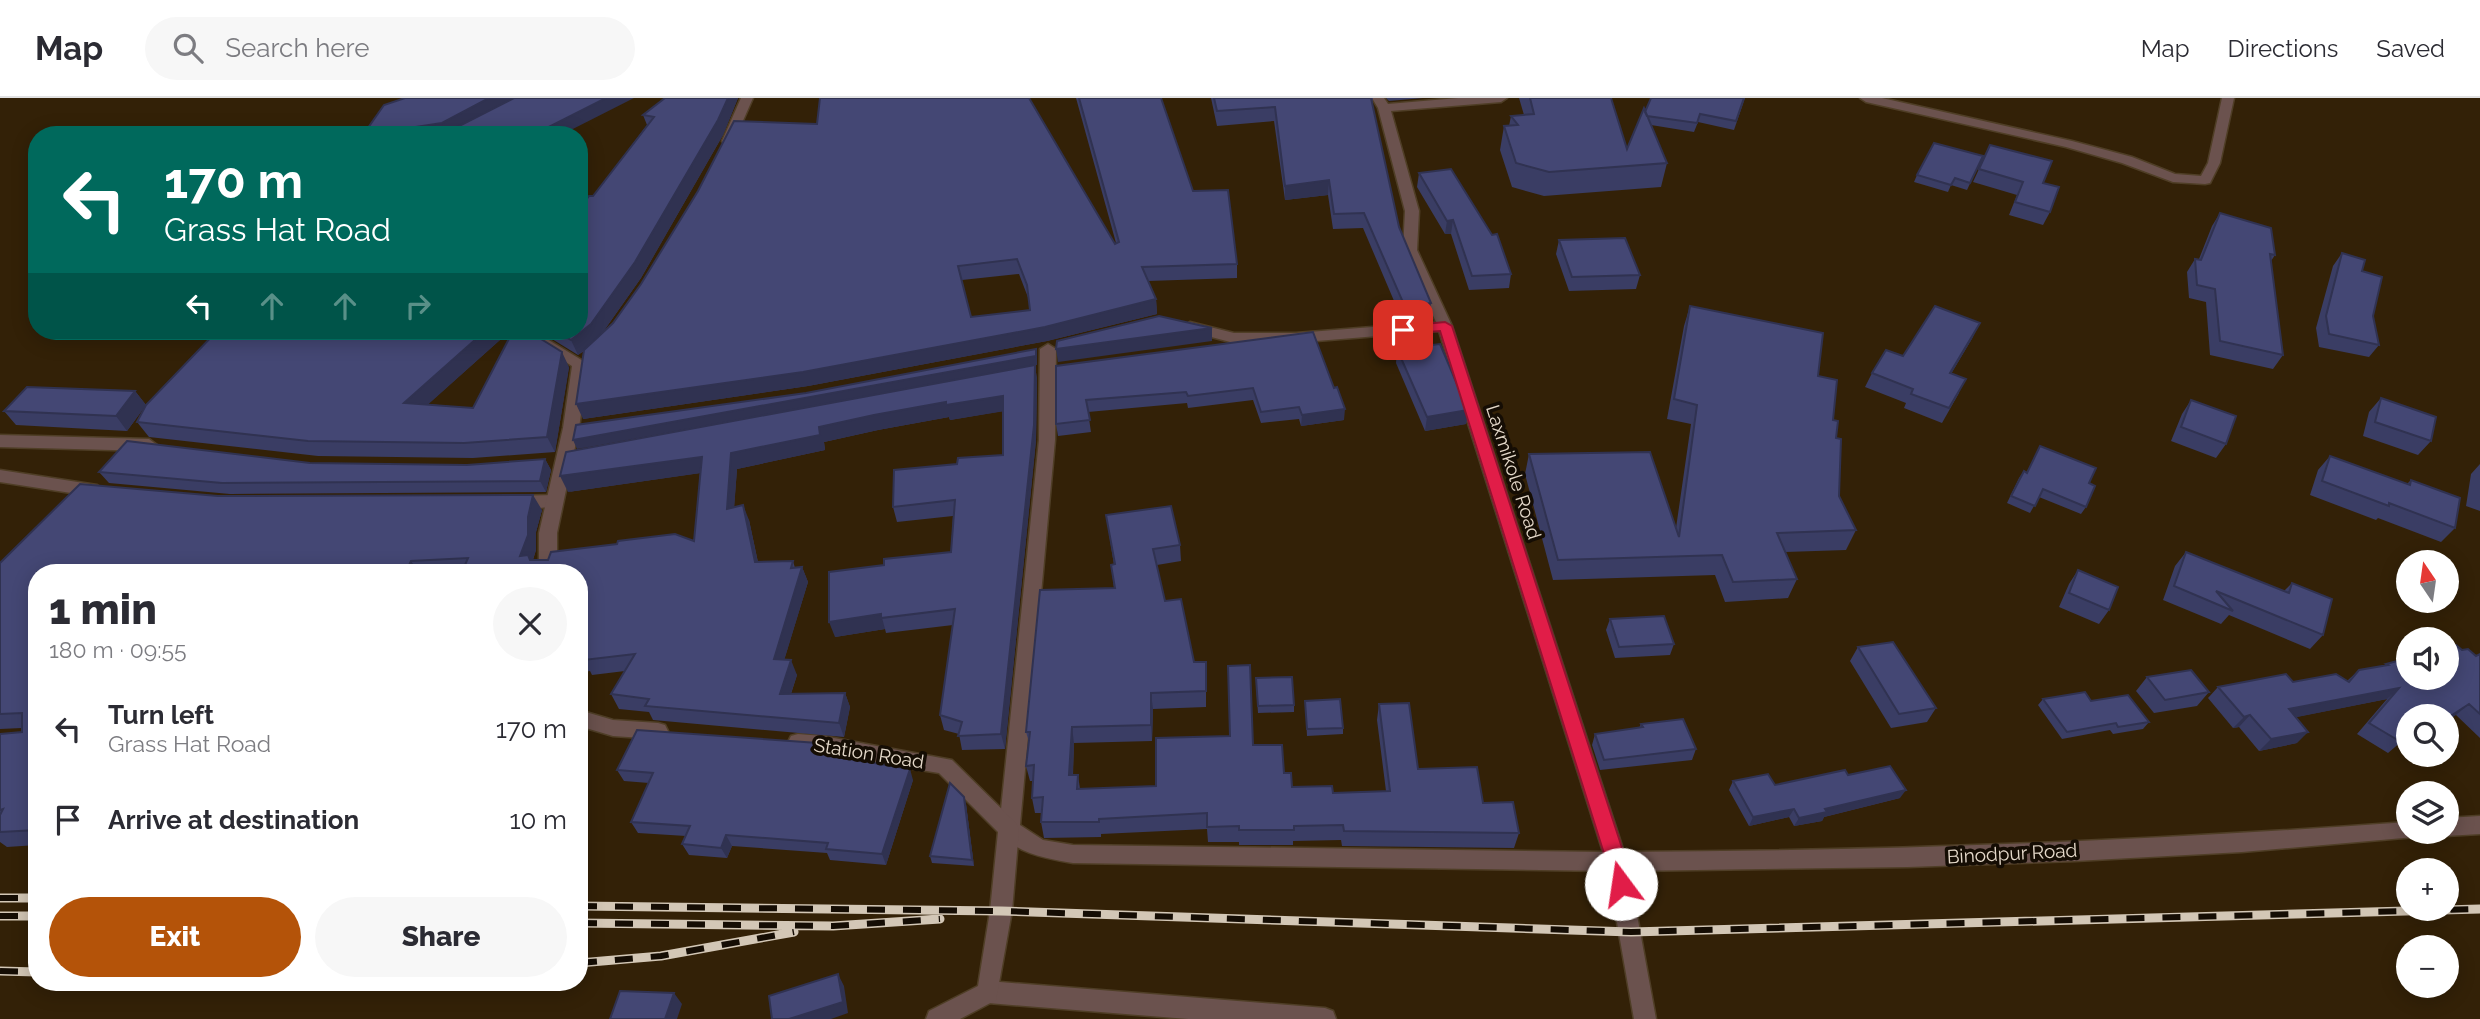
<!DOCTYPE html>
<html lang="en">
<head>
<meta charset="utf-8">
<style>
	:root { --surface:#fff; --page:#f7f7f7; --text:#2b2b33; --muted:#7c7c81; --line:#e1e1e2; --accent:#b45309 }
	body { margin:0; font-family:Raleway,sans-serif; background:var(--page); color:var(--text); height:100vh; display:flex; flex-direction:column; font-size:26px; white-space:nowrap }
	* { box-sizing:border-box; margin:0 }
	p { font-size:23px; color:var(--muted) }
	.icon { flex:none; width:38px; height:38px; fill:none; stroke:currentColor; stroke-width:2; stroke-linecap:round; stroke-linejoin:round }
	.map { position:relative; flex:1; overflow:hidden }
	.drawer { position:absolute; left:28px; top:466px; width:560px; height:427px; display:flex; flex-direction:column; background:var(--surface); border-radius:28px; box-shadow:0 4px 18px #0003 }
	.drawer>* { flex:none }
	.banner { position:absolute; left:28px; top:28px; width:560px; height:214px; border-radius:28px; box-shadow:0 4px 18px #0003; background:#00695c; color:#fff; overflow:hidden }
	.needle { width:46px; rotate:347deg }
	.tools { position:absolute; left:2396px; top:452px; display:grid; gap:14px }
	.tools a { display:grid; place-items:center; width:63px; height:63px; border-radius:50%; background:var(--surface); box-shadow:0 4px 18px #0003; font-size:35px }
	.pin { position:absolute; display:grid; place-items:center; width:60px; height:60px; color:#fff; margin:-30px; border-radius:14px; box-shadow:0 4px 10px #0006 }
	.me { position:absolute; width:77px; margin:-38px; rotate:346deg; stroke-linejoin:round; filter:drop-shadow(0 0 5px #0008) }
	.turn { display:flex; align-items:center; gap:24px; height:147px; padding:0 21px; font-size:32px }
	.turn .icon { width:91px; height:91px; stroke-width:2.5 }
	.turn b { display:block; font-size:49px; line-height:60px }
	.lanes { display:flex; align-items:center; height:66px; padding:0 21px; background:#0003; justify-content:center; gap:35px; direction:ltr }
	.lanes .off { opacity:.35 }
	.round { display:grid; place-items:center; flex:none; width:74px; height:74px; border-radius:37px; background:var(--page) }
	.headline { display:flex; align-items:center; justify-content:space-between; height:119px; padding:0 21px }
	h1 { font-size:42px; font-weight:800; line-height:52px }
	.button { display:flex; gap:14px; margin-top:auto; padding:14px 21px }
	.button a { flex:1; height:80px; border-radius:42px; background:var(--accent); color:#fff; font-size:28px; font-weight:800; line-height:80px; text-align:center }
	.button a+a { background:var(--page); color:var(--text) }
	ul { padding:0; list-style:none }
	li { display:flex; align-items:center; gap:21px; height:91px; padding:0 21px }
	li div { flex:1 }
	li b { display:block; font-size:26px }
	li em { font-style:normal }
	header { display:flex; align-items:center; gap:42px; box-sizing:border-box; height:98px; padding:0 35px; background:var(--surface); border-bottom:2px solid var(--line) }
	header strong { font-size:33px }
	nav { display:flex; gap:38px; margin-inline-start:auto; font-size:24px }
	.search { width:490px; height:63px; background:var(--page); display:flex; align-items:center; gap:18px; box-sizing:border-box; padding:0 24px; border-radius:38px; color:var(--muted); font-size:26px }
	.map>svg:first-child { display:block }
	.lines { fill:none; stroke-linecap:round; stroke-linejoin:round }
	.minor-casing { stroke:#4f3e26; stroke-width:3 }
	.tertiary-casing { stroke:#4f3e26; stroke-width:3 }
	.minor { fill:#6b524e; fill-rule:evenodd }
	.tertiary { fill:#6b524e; fill-rule:evenodd }
	.rail-casing { stroke:#d3c7b6; stroke-width:9 }
	.rail { stroke:#150d04; stroke-width:6; stroke-dasharray:18; stroke-linecap:butt }
	.wall { fill:#3a3d64; fill-rule:evenodd }
	.shaded-wall { fill:#303251 }
	.building { fill:#444774; stroke:#303251; stroke-width:2; fill-rule:evenodd }
	.route { fill:#e11d48; stroke:#92132f; stroke-width:2 }
	.labels { text-anchor:middle; dominant-baseline:central; stroke-width:7; stroke-linejoin:round; paint-order:stroke }
	.street-label { font-size:19px; fill:#e5d9ca; stroke:#150d04 }
</style>
</head>
<body>
<header>
<strong>Map</strong>
<div class="search"><svg class="icon" aria-label="search" viewBox="0 0 24 24"><circle cx="10" cy="10" r="6"/><path d="M15 15l6 6"/></svg>Search here</div>
<nav><a>Map</a><a>Directions</a><a>Saved</a></nav>
</header>
<div class="map">
<svg width="2480" height="921" viewBox="0 0 2480 921">
	<rect width="100%" height="100%" fill="#332107"/>
	<g class="lines">
		<defs>
			<path id="minor" d="M741,0H753L734,43L728,47L724,46L722,43Z
				M1372,0H1384L1388,6L1458,0H1507L1501,4L1391,13L1419,113L1417,152L1452,228L1624,754C1886,753 2147,743 2408,724V733H2418L2415,739L2242,754L2075,763L1908,769L1629,773L1656,921H1634L1608,773L1073,765C1050,761 1010,755 999,731L1039,342L1040,251L1048,246L1056,251L1055,342L1020,727L1043,742L1073,747L1603,754L1439,233L1292,245H1234L1185,232L1183,229L1190,224L1234,235H1296L1436,224L1403,152L1405,113L1378,10Z
				M1860,0H1882L2072,43L2132,59L2175,76L2201,78L2208,65L2222,0H2234L2220,65L2210,85L2205,86L2173,84L2122,65L2066,49L1866,4Z
				M0,337L149,341L157,347L149,353L0,349Z
				M0,372L97,387L105,393L97,399L0,384Z
				M555,397L563,403C556,412 512,413 505,404L513,398Z
				M2480,718V736L2446,738L2438,733H2446V720Z
				M988,883L1325,910L1333,913L1336,921H1188L988,905L980,902L977,894L980,886Z"/>
			<path id="tertiary" d="M517,233H534L588,266L579,330L557,435V474H539V435L563,330L572,268Z
				M579,612L613,622L658,625L665,627L668,633L665,639L658,641L613,638L579,628Z
				M798,636L823,638L952,662L1016,725L1019,731L1012,813L996,902L960,921H926L929,913L978,888L990,813L998,734L939,675L798,652L791,650L788,644L791,638Z"/>
		</defs>
		<use href="#minor" class="minor-casing"/>
		<use href="#tertiary" class="tertiary-casing"/>
		<use href="#minor" class="minor"/>
		<use href="#tertiary" class="tertiary"/>
		<defs>
			<path id="rail" d="M0,800H37
				M579,808L1001,813L1631,834L2480,811
				M0,818H37
				M579,825L833,828L940,821
				M579,865L661,858L794,834
				M0,873L37,874"/>
		</defs>
		<use href="#rail" class="rail-casing"/>
		<use href="#rail" class="rail"/>
	</g>
	<path class="wall" d="M665,0H738L723,37L641,180L603,234L613,225L641,186L1116,145L1076,0H1161L1193,93L1237,166V180L1148,183L1156,201L1157,216L1047,243L808,288L583,321L584,253L578,257L539,233H579L593,98L647,27L643,17ZM1019,176L1029,202L1030,212L971,219L962,182Z
		M1211,0H1373L1372,6L1399,129L1429,220L1403,224L1363,130L1333,131L1328,97L1285,102L1274,23L1217,28Z
		M1386,0H1423L1389,3Z
		M1519,0H1611L1627,51L1645,14L1745,0L1734,32L1698,24L1694,34L1651,27L1667,65L1661,89L1544,98L1512,89L1500,52L1504,28H1509L1511,18L1524,17Z
		M1990,47L2043,85L2050,114L2043,127L2009,117L2017,97L1973,84Z
		M1983,58L1967,92L1951,87L1948,94L1914,84L1917,77Z
		M1419,75L1511,176L1509,190L1469,192L1451,136H1445L1417,89Z
		M2220,115L2275,157L2271,163L2283,257L2273,271L2210,257L2206,204L2189,200L2187,174L2195,161H2199L2212,128Z
		M1559,142L1640,177L1636,191L1569,193L1556,156Z
		M2342,155L2362,173L2379,247L2369,259L2319,249L2316,230L2333,168Z
		M1690,208L1818,278L1833,322L1836,340L1839,398L1856,432L1846,452L1785,454L1797,481L1788,500L1725,504L1715,477L1553,482L1525,376L1529,356L1676,430L1691,326L1667,321L1684,228Z
		M217,233H510L428,306L473,310L569,269L555,354L473,360L318,358L149,339L137,324Z
		M1313,234L1344,322L1301,328L1299,321L1261,325L1253,302L1188,310L1187,305L1088,314L1091,334L1058,338L1056,326V268Z
		M1973,239L1951,276L1959,295L1942,325L1904,310L1906,305L1865,289L1872,275L1903,258Z
		M1036,251L1037,260V267H1035L1037,282L1036,342L1005,651L962,652L959,636L944,632L940,617L953,527L886,535L885,531L835,539L884,467L951,454L953,418L897,424L893,409L957,366L1003,357V313L950,322L949,319L878,332L824,344L825,352L737,371L734,409L749,422L758,464L793,463L795,470L802,469L808,484L784,562L797,577L791,596L845,595L850,609L844,639L653,622L649,614L619,611L611,596L625,573L592,577L590,573L579,575V474H37V747L7,749L0,744V636L22,634V630L0,631V465L218,398L542,412L536,434V452L533,462H548L694,443L700,375L568,394L907,291L577,351L806,295Z
		M1397,251L1468,312L1466,326L1425,333L1396,265Z
		M135,293L146,307L127,333L16,327L4,313Z
		M2381,300L2431,343L2418,357L2363,338L2369,314Z
		M2191,302L2226,346L2216,360L2171,343L2182,316Z
		M2040,348L2089,385L2086,409L2081,416L2039,399L2030,415L2007,405L2019,380L2024,373L2027,374Z
		M2330,358L2407,386L2411,382L2455,430L2441,444L2378,420L2376,422L2310,397L2318,372Z
		M545,361L551,372L546,394L230,396L109,385L99,374L310,365L467,367Z
		M2480,366V413L2466,408L2471,376Z
		M1106,417L1180,447L1181,463L1157,467L1165,503L1194,564H1206V609L1153,611L1152,643L1074,645L1073,677H1078L1080,691L1156,688L1253,647L1284,675L1292,689L1333,695L1386,693L1377,622L1379,606L1418,671L1483,705L1519,735L1514,750L1342,748L1341,742L1293,743V747H1239V744H1208L1207,731L1101,736V739L1044,740L1041,724L1042,715H1035L1032,700L1033,683H1030L1026,668L1029,644L1026,634L1114,490L1111,467H1114Z
		M2186,454L2284,493L2292,485L2323,537L2310,551L2229,517L2221,526L2163,502L2175,468Z
		M2078,472L2109,512L2099,526L2059,509L2069,486Z
		M1610,521L1674,546L1670,557L1615,560L1606,532Z
		M1858,549L1936,610L1927,624L1891,630L1850,563Z
		M2462,552L2476,558L2480,556V640L2456,617L2408,618L2401,644L2388,655L2357,636L2387,601L2296,619L2297,645L2259,653L2239,629L2233,630L2208,600L2218,589L2293,584L2347,583L2359,572L2384,568L2386,566Z
		M2147,579L2209,594L2197,608L2154,615L2136,593Z
		M1256,587L1294,607V614L1258,615Z
		M2043,601L2091,603L2149,624L2143,631L2113,636L2110,632L2062,641L2038,607Z
		M1305,603L1343,630V636L1307,638Z
		M1641,626L1696,651L1692,662L1600,672L1592,647L1595,636L1639,630Z
		M837,658L913,682L886,767L830,762L827,755L732,748L727,760L689,757L682,746L686,738L638,735L631,724L649,685L624,683L617,672Z
		M1848,677L1900,700L1824,719L1822,723L1794,728L1789,719L1749,728L1729,692L1733,683L1775,687Z
		M966,706L974,768L932,765L930,758Z"/>
	<path class="shaded-wall" d="M489,0H517L449,37H365Z
		M606,0H634L561,37L532,36Z
		M728,0H738L723,37L641,180L598,241L578,257L571,242Z
		M1329,82L1328,97L1285,102V88Z
		M1453,122L1451,136H1445L1447,123Z
		M1156,201L1157,216L1047,243L808,288L583,321L576,306Z
		M1431,205L1429,220L1403,224L1405,209Z
		M1980,225L1973,239L1943,289L1950,275Z
		M1212,230V243L1058,264L1056,251Z
		M485,233H510L413,320L404,305Z
		M1036,251L1037,260V267H1035L1037,282L1036,342L1005,651L1001,636L1035,267L577,351L573,342Z
		M562,254L569,269L555,354L547,339Z
		M135,293L146,307L127,333L116,318Z
		M1003,298L1005,313L950,322L949,319L878,332L824,344L825,352L737,371L733,426L727,411L731,355L819,329L874,317L946,304Z
		M1345,311L1344,322L1301,328L1302,317Z
		M1468,312L1466,326L1425,333L1427,319Z
		M702,359L708,374L568,394L560,378Z
		M545,361L551,372L546,394L540,383Z
		M533,397L542,412L536,434V452L529,473L520,458Z
		M743,407L749,422L761,479L755,464Z
		M411,463L419,474H406Z
		M802,469L808,484L780,576L774,561Z
		M881,516L885,531L835,539L829,524Z
		M791,562L797,577L786,610L780,596Z
		M2399,590L2387,601L2277,623L2289,611Z
		M845,595L850,609L844,639L839,625Z
		M1151,595L1153,611L1152,643L1151,627Z
		M2469,606L2456,617L2446,624V621Z
		M2250,617L2239,629L2233,630L2244,619Z
		M1072,629L1074,645L1072,693L1069,677Z
		M2308,634L2297,645L2259,653L2271,641Z
		M833,648L837,659L832,658Z
		M910,671L913,682L886,767L882,756Z
		M1906,692L1900,700L1824,719L1822,723L1794,728L1799,720L1825,711Z
		M964,699L966,706L974,768L972,762Z
		M1794,711L1789,719L1749,728L1753,719Z
		M726,737L732,748L727,760L721,750Z
		M838,876L844,888L848,915L831,921H789Z
		M674,895L682,906L677,921H665Z"/>
	<path class="building" d="M405,0H489L442,25L363,37L384,7Z
		M514,0H606L533,37H441L461,27Z
		M665,0H728L718,22L635,164L591,226L571,242L556,233H579V110L589,98H593L654,19L643,17Z
		M820,0H1029L1115,146L1119,144L1079,0H1161L1193,93L1228,92L1237,166L1142,169L1156,201L1045,229L803,274L576,306L584,252L613,225L641,186L698,93L734,23L817,26ZM1017,161L1027,187L1030,212L971,219L958,168Z
		M1214,0H1371L1399,129L1431,205L1405,209L1364,115L1334,116L1329,82L1285,88L1275,9L1217,13Z
		M1530,0H1611L1627,51L1644,10L1667,65L1549,74L1516,65L1504,28L1518,27L1511,18L1534,16Z
		M1651,0H1744L1736,23L1700,16L1697,25L1647,18L1645,14Z
		M1934,45L1983,58L1970,85L1955,80L1951,87L1917,77Z
		M1990,47L2052,63L2043,85L2059,89L2050,114L2015,104L2023,84L1979,71Z
		M1451,71L1492,137L1497,136L1511,176L1472,178L1453,122L1447,123L1419,75Z
		M2220,115L2271,130L2275,157L2270,156L2283,257L2220,243L2215,191L2197,187L2195,161L2201,162Z
		M1625,140L1640,177L1572,179L1559,142Z
		M2342,155L2365,162L2362,173L2382,179L2373,218L2379,247L2329,236L2326,218Z
		M1690,208L1823,235L1818,278L1837,282L1833,322L1838,323L1836,340L1841,341L1839,398L1856,432L1777,435L1797,481L1733,484L1722,457L1558,462L1529,356L1650,354L1679,439L1697,307L1674,301Z
		M1935,208L1980,225L1950,275L1966,281L1949,310L1911,296L1913,291L1872,275L1886,252L1903,258Z
		M1159,218L1212,230L1056,251L1057,243Z
		M217,233H485L404,305L473,310L513,233H528L562,254L547,339L464,345L308,343L137,324L146,307Z
		M1313,234L1334,290L1337,289L1345,311L1302,317L1299,309L1261,314L1253,290L1188,298L1186,294L1086,302L1090,322L1056,326V268Z
		M1440,246L1468,312L1427,319L1397,251Z
		M1036,251V258L573,342L576,327L806,295Z
		M1035,267L1034,327L1001,636L958,638L962,624L940,617L955,511L881,520V516L829,524V474L884,467V461L951,454L955,402L893,409L894,372L957,366L958,360L1003,357V298L946,307V304L874,317L819,329L820,337L731,355L727,411L743,407L755,464L793,463L791,470L802,469L774,561L791,562L780,596L845,595L839,625L645,608L649,601L611,596L635,556L584,562V558L579,559V474H462L468,460L411,463L406,474H37V732L0,734V717L3,711L0,712V636L22,634V615L0,616V465L80,386L218,398L533,397L528,419V437L520,458L528,457L530,462H548L551,454L617,446L618,443L675,436L694,443L702,359L560,378L566,354Z
		M27,289L135,293L116,318L4,313Z
		M2381,300L2436,319L2431,343L2375,324Z
		M2191,302L2236,318L2226,346L2181,329Z
		M127,343L310,365L467,367L545,361L540,383L222,385L99,374Z
		M2040,348L2096,370L2089,385L2095,388L2086,409L2043,391L2035,408L2011,398L2024,373L2027,375Z
		M2330,358L2410,387L2411,382L2460,400L2455,430L2389,405V408L2322,383Z
		M1171,408L1180,447L1153,451L1165,503L1181,501L1194,564H1206V593L1151,595V627L1072,629L1069,677H1078L1077,691L1156,688V640L1230,638L1228,568L1250,567L1253,647H1282L1284,675H1291L1292,689L1332,688L1333,695L1390,693L1379,606L1409,605L1418,671L1477,669L1483,705L1513,704L1519,735L1344,733L1343,727L1294,728V732H1239V728L1207,729V715L1099,721V724H1041L1043,699L1032,700L1034,667L1026,668L1030,634H1026L1040,492L1115,490L1111,467L1115,466L1106,417Z
		M2186,454L2289,495L2292,485L2332,501L2323,537L2216,493L2233,513L2174,488Z
		M2078,472L2118,489L2109,512L2069,495Z
		M1664,518L1674,546L1619,549L1610,521Z
		M1893,544L1936,610L1899,616L1858,549Z
		M2456,547L2462,552L2468,551L2476,558L2480,556V616L2469,606L2446,621V618H2408V635L2401,644L2369,625L2399,590L2289,611L2308,634L2271,641L2250,617L2244,619L2218,589L2286,576L2293,584L2336,576L2349,584L2359,572L2388,567L2386,566L2408,560V579H2446V550Z
		M2191,572L2209,594L2165,602L2147,579Z
		M1292,579L1294,607L1258,608L1256,580Z
		M2085,594L2091,603L2128,597L2149,624L2118,629L2116,625L2067,634L2043,601Z
		M1340,601L1343,630L1307,631L1305,603Z
		M1683,621L1696,651L1604,662L1595,636L1643,629L1641,626Z
		M637,632L818,645L833,648L832,658L910,671L882,756L826,751L828,745L726,737L721,750L682,746L690,728L631,724L653,675L617,672Z
		M1890,668L1906,692L1825,711L1827,714L1799,720L1794,711L1753,719L1733,683L1768,676L1775,687L1845,672L1848,677Z
		M950,685L964,699L972,762L930,758Z
		M838,876L843,904L789,921H772L769,898Z
		M620,893L674,895L665,921H610Z"/>
	<path class="route" d="M1445,224L1452,228L1626,762L1631,786L1628,792L1621,795L1614,792L1606,762L1440,233L1403,236L1396,232L1403,228Z"/>
	<g class="labels">
		<g class="street-label">
			<text transform="translate(1514 374) rotate(72)">Laxmikole Road</text>
			<text transform="translate(869 655) rotate(9)">Station Road</text>
			<text transform="translate(2012 755) rotate(-3)">Binodpur Road</text>
		</g>
	</g>
</svg>
<div class="tools">
<a><svg class="needle" viewBox="-14 -14 28 28"><path d="M0-13l5 13h-10z" fill="#e53935"/><path d="M0 13l5-13h-10z" fill="#7c7c81"/></svg></a>
<a><svg class="icon" aria-label="sound" viewBox="0 0 24 24"><path d="M4 9h4l5-4v14l-5-4H4zM17 9q2 3 0 6"/></svg></a>
<a><svg class="icon" aria-label="search" viewBox="0 0 24 24"><circle cx="10" cy="10" r="6"/><path d="M15 15l6 6"/></svg></a>
<a><svg class="icon" aria-label="layers" viewBox="0 0 24 24"><path d="M12 4l9 5-9 5-9-5zM3 14l9 5 9-5"/></svg></a>
<a>+</a>
<a>−</a>
</div>
<div class="pin" style="left:1403px;top:232px;background:#d93025"><svg class="icon" aria-label="arrive" viewBox="0 0 24 24"><path d="M6 21V4h12l-3 4 3 4H6"/></svg></div>
<svg class="me" style="left:1621px;top:786px" viewBox="-20 -20 40 40"><circle r="19" fill="#fff"/><path d="M0-13L10 11 0 6-10 11z" fill="#e11d48"/></svg>
<div class="banner">
<div class="turn"><svg class="icon" aria-label="left" viewBox="0 0 24 24"><path d="M17 20v-9H6M10 6l-5 5 5 5"/></svg><div><b>170 m</b>Grass Hat Road</div></div>
<div class="lanes"><svg class="icon" aria-label="left" viewBox="0 0 24 24"><path d="M17 20v-9H6M10 6l-5 5 5 5"/></svg><svg class="icon off" aria-label="ahead" viewBox="0 0 24 24"><path d="M12 20V5M6 11l6-6 6 6"/></svg><svg class="icon off" aria-label="ahead" viewBox="0 0 24 24"><path d="M12 20V5M6 11l6-6 6 6"/></svg><svg class="icon off" aria-label="right" viewBox="0 0 24 24"><path d="M7 20v-9h11M14 6l5 5-5 5"/></svg></div>
</div>
<section class="drawer">
<div class="headline"><div><h1>1 min</h1><p>180 m · 09:55</p></div><a class="round"><svg class="icon" aria-label="close" viewBox="0 0 24 24"><path d="M6 6l12 12M18 6L6 18"/></svg></a></div>
<ul>
<li><svg class="icon" aria-label="left" viewBox="0 0 24 24"><path d="M17 20v-9H6M10 6l-5 5 5 5"/></svg><div><b>Turn left</b><p>Grass Hat Road</p></div><em>170 m</em></li>
<li><svg class="icon" aria-label="arrive" viewBox="0 0 24 24"><path d="M6 21V4h12l-3 4 3 4H6"/></svg><div><b>Arrive at destination</b></div><em>10 m</em></li>
</ul>
<div class="button"><a>Exit</a><a>Share</a></div>
</section>
</div>
</body>
</html>
